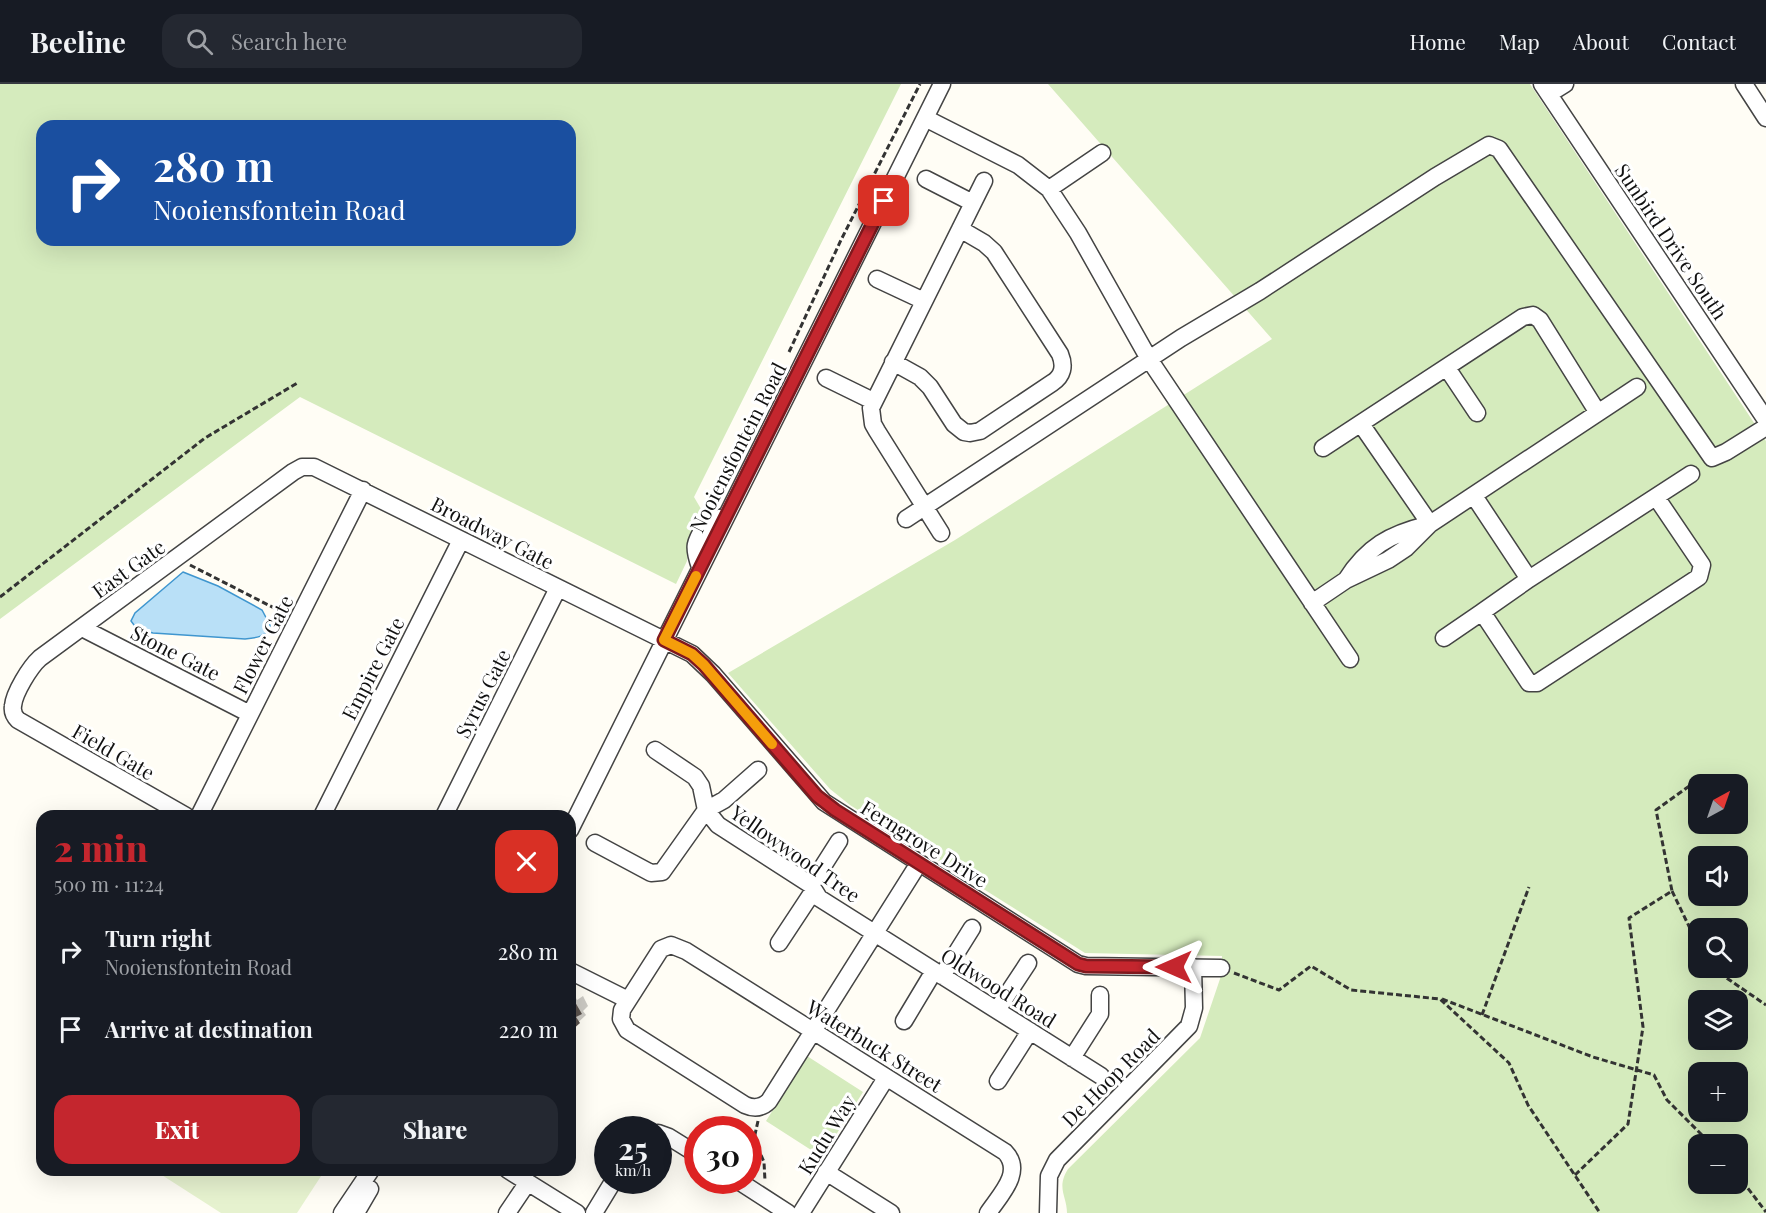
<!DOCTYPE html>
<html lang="en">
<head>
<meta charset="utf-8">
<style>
	:root { --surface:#171b24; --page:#242831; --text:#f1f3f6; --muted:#9ea1a6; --line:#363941; --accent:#c4262e }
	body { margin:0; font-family:"Playfair Display",serif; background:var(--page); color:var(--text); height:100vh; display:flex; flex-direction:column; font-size:22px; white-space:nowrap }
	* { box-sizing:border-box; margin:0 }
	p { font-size:20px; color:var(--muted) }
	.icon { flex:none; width:33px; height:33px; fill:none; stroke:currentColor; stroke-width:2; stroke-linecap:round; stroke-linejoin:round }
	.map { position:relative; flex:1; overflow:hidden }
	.drawer { position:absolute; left:36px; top:726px; width:540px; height:366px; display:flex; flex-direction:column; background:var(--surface); border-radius:18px; box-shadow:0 6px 24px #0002 }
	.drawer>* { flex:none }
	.hud { position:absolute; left:36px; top:36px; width:540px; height:126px; border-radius:18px; box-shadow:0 6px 24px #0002; background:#1a4fa0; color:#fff; overflow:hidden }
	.needle { width:39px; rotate:40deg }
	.buttons { position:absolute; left:1688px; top:690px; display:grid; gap:12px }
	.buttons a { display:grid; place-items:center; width:60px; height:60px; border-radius:12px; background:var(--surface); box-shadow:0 6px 24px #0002; font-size:30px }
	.speed { position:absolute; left:594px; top:1032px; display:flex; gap:12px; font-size:30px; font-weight:700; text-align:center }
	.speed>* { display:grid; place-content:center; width:78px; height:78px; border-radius:50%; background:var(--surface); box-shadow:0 6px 24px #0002; line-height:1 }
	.speed small { font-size:15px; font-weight:400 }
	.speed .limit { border:9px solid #d22; background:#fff; color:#111 }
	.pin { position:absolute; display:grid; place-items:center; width:51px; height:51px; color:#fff; margin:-26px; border-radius:12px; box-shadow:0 3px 9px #0006 }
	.me { position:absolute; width:66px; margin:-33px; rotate:270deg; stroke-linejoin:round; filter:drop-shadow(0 0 4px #0008) }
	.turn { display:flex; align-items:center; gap:21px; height:126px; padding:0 18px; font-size:27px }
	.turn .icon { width:78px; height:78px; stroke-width:2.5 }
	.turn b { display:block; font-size:42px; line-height:51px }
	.round { display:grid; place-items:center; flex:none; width:63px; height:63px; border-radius:18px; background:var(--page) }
	.headline { display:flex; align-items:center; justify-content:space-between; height:102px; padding:0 18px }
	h1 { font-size:36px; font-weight:800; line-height:45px; color:var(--accent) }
	.primary-button { display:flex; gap:12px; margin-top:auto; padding:12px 18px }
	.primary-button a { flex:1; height:69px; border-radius:18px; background:var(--accent); color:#fff; font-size:24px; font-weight:800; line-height:69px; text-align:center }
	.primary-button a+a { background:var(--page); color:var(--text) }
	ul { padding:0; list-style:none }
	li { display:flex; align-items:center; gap:18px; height:78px; padding:0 18px }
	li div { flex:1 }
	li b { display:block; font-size:22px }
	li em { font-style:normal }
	header { display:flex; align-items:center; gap:36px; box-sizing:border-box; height:84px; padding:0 30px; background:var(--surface); border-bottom:2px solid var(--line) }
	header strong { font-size:28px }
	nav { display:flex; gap:33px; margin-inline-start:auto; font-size:21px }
	.search { width:420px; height:54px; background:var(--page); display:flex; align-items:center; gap:15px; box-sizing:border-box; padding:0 21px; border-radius:18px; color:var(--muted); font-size:22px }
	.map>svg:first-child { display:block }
	.green { fill:#d5ebbd; fill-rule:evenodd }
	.pitch { fill:#e6f2cf }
	.water { fill:#b9e0f7; stroke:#3f96cf; stroke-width:1.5 }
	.shadow { fill:#0003 }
	.building { fill:#5a524d }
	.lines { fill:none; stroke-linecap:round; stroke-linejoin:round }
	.minor-casing { stroke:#444; stroke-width:19 }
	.path { stroke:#333; stroke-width:3; stroke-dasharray:6 3; stroke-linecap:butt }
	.minor { stroke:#fff; stroke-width:16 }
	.route-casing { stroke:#7f191e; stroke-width:15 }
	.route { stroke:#c4262e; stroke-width:10 }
	.slow { stroke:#f59e0b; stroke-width:10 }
	.labels { text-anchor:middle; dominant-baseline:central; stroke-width:6; stroke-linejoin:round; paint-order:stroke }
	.street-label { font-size:20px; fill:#111; stroke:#fff }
</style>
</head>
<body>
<header>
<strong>Beeline</strong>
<div class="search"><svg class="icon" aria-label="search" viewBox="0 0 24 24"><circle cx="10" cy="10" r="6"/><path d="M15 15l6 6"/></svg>Search here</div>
<nav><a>Home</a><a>Map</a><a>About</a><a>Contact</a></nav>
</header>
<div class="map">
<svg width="1766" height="1129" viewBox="0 0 1766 1129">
	<rect width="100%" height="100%" fill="#fffdf5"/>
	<path class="green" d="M0,0H901L694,413L704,430L687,465V477L676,500L300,313L0,535ZM42,42H570V156H42Z
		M1048,0H1530L1766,357V1129H1067C1067,1112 1056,1104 1068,1085L1200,954L1221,892L1222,872L1085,869L850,721L830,705L728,589L955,456L1272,255ZM1698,700H1737V740H1698ZM1698,772H1737V812H1698ZM1698,844H1737V884H1698ZM1698,916H1737V956H1698ZM1698,988H1737V1028H1698ZM1698,1060H1737V1100H1698Z
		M807,972L863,1008L822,1073L766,1037Z"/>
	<path class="pitch" d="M154,1086H325L297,1129H221Z"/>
	<path class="water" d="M183,488L218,502L262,526L271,543C265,553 256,554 245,555L153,549L137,545L131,537L135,529Z"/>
	<path class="shadow" d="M574,910L577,916L583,912L588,922L583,927L586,931L570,946V912Z"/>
	<path class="building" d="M575,918L582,930L576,933L580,939L570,948V921Z"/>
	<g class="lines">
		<defs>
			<path id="minor" d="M1542,0L1766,336
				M1744,0L1766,34
				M1549,10L1565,0
				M925,34L1018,81L1049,105L1078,149L1149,275L1350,575
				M926,95L973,119
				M1049,105L1102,69
				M877,195L924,217
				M893,278L920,293L930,303L954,340L964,348L970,349L980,347L1052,299C1063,292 1065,282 1060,270L994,168L984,159L960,145
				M1447,284L1477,329
				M826,294L873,317
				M1361,340L1430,440L1637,303
				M1323,364L1523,233L1533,231L1540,236L1598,329
				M1474,412L1529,495L1482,528L1529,599H1537L1699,493L1702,481L1656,413
				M906,435L1181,254L1260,207L1435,93L1489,61L1499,65L1712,374L1726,368L1766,343
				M941,449L877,347L873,340L871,324L984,97
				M700,483C692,461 695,458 707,438L726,432
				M1529,495L1691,390
				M1346,496C1367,463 1390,450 1427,441
				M1312,519L1346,496L1388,476L1406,464L1430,440
				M82,544L250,630
				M1444,554L1482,528
				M655,666L695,693L701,702L706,726L718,741L811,801L819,814L1101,992
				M186,732L18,636C14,632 12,628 13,622C14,609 30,583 40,574L293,388L302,383H314L692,570L713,590L824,718L1078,880L1086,882L1221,884
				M199,732L363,406
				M322,732L461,456
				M444,732L558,504
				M570,746L942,0
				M595,759L651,789L662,788L706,726L724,716L758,686
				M919,779L769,1017C762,1024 754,1025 745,1021L627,946L621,935L622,926L661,865L671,861L686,867C793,934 899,1001 1005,1068C1024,1088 1000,1111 988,1129
				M811,801L839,757
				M779,859L814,806
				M570,887L628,916
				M942,892L972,844
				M997,926L1028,879
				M904,937L934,887
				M1072,974L1100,930V911
				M998,997L1030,947
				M658,1049L669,1053L698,1071
				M508,1086L577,1129
				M826,1088L891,1129
				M737,1096L788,1129
				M342,1129L371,1086
				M356,1129L370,1105
				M507,1129L528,1098
				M594,1129L614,1096
				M801,1129L886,994
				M1048,1129L1049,1092L1057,1076L1189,942L1194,924L1193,883"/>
		</defs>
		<use href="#minor" class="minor-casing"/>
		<path class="path" d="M789,268L841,156L920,0
			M190,481L286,530
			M0,513L205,354L299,298
			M1672,807L1698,861
			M1712,884L1766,921
			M1234,889L1279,906L1311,882L1351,906L1440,915L1509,979L1528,1021L1600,1129
			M1442,915L1593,973L1654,991L1667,1016L1711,1060
			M1482,931L1529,803
			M758,1037L754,1055L764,1078L765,1097
			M1737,1090L1766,1128
			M1575,1091L1628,1040L1643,943L1629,834L1672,807L1656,726L1706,690"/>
		<use href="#minor" class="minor"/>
	</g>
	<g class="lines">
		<defs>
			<path id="route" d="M884,117L664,556L692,570L704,581L817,712L835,726L1078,880L1086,882L1174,883"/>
		</defs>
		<use href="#route" class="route-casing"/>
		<use href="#route" class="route"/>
		<path class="slow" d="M696,492L664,556L692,570L704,581L772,660"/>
	</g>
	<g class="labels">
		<g class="street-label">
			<text transform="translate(1672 157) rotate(56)">Sunbird Drive South</text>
			<text transform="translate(737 363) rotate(-63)">Nooiensfontein Road</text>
			<text transform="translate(493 448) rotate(27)">Broadway Gate</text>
			<text transform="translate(128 484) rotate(-36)">East Gate</text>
			<text transform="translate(262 560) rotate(-63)">Flower Gate</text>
			<text transform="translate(176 568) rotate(27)">Stone Gate</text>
			<text transform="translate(372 584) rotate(-63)">Empire Gate</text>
			<text transform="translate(482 609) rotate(-63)">Syrus Gate</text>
			<text transform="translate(114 667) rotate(30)">Field Gate</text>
			<text transform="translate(925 759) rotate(32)">Ferngrove Drive</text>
			<text transform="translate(796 769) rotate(35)">Yellowwood Tree</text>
			<text transform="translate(999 903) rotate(32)">Oldwood Road</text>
			<text transform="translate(875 961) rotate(32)">Waterbuck Street</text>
			<text transform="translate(1110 993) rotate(-45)">De Hoop Road</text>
			<text transform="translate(826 1050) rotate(-58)">Kudu Way</text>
		</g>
	</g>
</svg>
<div class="buttons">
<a><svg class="needle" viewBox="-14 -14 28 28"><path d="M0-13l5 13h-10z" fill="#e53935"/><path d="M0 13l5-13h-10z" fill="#9ea1a6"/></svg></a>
<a><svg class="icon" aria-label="sound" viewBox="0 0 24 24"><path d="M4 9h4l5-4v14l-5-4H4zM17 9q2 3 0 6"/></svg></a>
<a><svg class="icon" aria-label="search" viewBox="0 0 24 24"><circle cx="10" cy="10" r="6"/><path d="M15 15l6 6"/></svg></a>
<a><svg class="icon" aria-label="layers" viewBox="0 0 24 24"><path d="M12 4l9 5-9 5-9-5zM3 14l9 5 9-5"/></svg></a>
<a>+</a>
<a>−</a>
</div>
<div class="speed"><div>25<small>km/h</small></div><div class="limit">30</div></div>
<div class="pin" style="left:884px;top:117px;background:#d93025"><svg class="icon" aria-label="arrive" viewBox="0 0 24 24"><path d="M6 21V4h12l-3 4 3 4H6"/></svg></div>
<svg class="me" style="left:1174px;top:883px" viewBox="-20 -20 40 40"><path d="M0-17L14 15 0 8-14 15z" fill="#c4262e" stroke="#fff" stroke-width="4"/></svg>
<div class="hud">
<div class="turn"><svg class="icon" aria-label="right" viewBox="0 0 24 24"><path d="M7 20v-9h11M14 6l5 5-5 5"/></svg><div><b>280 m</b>Nooiensfontein Road</div></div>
</div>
<section class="drawer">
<div class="headline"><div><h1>2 min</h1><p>500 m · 11:24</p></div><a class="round" style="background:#d93025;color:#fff"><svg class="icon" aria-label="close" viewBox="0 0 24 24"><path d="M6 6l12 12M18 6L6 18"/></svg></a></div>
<ul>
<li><svg class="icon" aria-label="right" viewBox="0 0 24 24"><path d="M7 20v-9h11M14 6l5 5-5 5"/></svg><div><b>Turn right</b><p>Nooiensfontein Road</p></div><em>280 m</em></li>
<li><svg class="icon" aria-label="arrive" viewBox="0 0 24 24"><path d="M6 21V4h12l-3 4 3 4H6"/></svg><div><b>Arrive at destination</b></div><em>220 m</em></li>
</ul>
<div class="primary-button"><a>Exit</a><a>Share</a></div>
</section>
</div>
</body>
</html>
